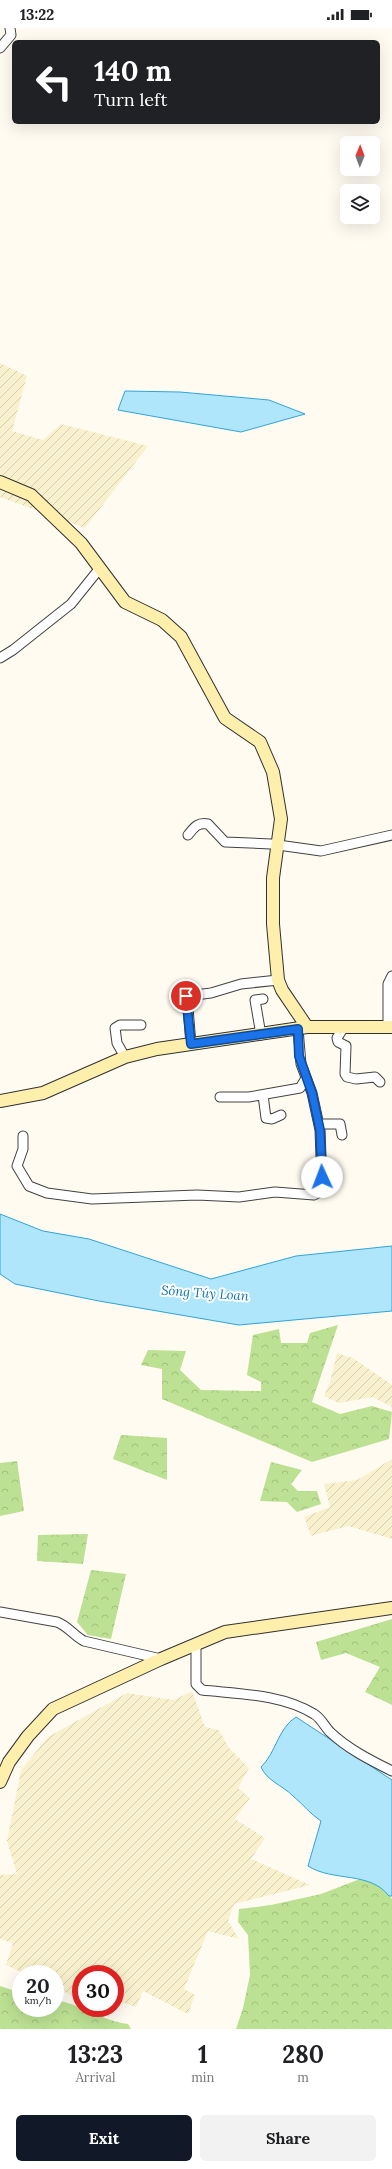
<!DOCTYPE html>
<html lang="en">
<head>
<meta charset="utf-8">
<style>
	:root { --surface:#fff; --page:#f2f2f2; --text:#202124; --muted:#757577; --accent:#111827 }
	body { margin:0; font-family:Lora,serif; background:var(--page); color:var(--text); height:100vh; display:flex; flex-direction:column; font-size:15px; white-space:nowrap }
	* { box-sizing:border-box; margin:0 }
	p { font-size:13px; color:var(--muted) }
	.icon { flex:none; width:22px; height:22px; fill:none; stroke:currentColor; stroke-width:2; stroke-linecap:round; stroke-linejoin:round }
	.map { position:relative; height:2001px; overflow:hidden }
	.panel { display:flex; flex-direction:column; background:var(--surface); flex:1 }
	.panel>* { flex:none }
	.hud { position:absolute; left:12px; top:12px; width:368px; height:84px; border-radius:6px; box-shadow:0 4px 16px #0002; background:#202124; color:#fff; overflow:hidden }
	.needle { width:26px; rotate:1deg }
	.buttons { position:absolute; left:340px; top:108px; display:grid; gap:8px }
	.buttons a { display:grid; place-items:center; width:40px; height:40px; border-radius:6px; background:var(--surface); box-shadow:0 4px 16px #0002; font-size:20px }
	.speed { position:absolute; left:12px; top:1937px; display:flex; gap:8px; font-size:20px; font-weight:700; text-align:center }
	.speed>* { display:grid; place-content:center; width:52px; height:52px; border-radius:50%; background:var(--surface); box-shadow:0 4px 16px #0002; line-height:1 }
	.speed small { font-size:10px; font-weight:400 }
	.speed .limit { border:6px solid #d22; background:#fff; color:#111 }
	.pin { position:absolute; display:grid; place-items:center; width:34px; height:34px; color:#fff; margin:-17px; border:2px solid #fff; border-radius:50%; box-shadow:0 1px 4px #0007 }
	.me { position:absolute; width:44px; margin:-22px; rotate:358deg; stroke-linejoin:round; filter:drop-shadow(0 0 3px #0008) }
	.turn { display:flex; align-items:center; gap:14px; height:84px; padding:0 16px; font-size:18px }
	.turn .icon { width:52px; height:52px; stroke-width:2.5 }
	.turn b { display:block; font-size:28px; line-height:34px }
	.eta { display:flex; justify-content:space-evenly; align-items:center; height:68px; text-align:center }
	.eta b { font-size:24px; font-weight:800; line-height:28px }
	.cta { display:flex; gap:8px; margin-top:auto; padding:8px 16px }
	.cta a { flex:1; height:46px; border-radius:6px; background:var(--accent); color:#fff; font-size:16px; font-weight:800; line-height:46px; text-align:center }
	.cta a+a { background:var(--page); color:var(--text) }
	.status { display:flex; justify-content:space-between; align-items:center; height:28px; padding:0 20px; background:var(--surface); direction:ltr }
	.status svg { height:11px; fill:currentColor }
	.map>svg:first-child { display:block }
	.farmland { fill:url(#farmland-furrows) }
	.forest { fill:url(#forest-crowns) }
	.water { fill:#b0e6fc; stroke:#2fa4db }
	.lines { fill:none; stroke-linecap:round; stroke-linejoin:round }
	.street-casing { stroke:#424242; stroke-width:11 }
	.secondary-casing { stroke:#313131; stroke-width:14 }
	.street { stroke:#fff; stroke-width:9 }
	.secondary { stroke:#ffefac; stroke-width:12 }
	.route-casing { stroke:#114b97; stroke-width:10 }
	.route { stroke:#1a73e8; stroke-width:7 }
	.labels { text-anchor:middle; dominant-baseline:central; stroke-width:4; stroke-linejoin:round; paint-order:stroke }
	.water-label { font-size:13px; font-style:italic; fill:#0a74af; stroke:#fff }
</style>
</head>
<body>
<div class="status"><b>13:22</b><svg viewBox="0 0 49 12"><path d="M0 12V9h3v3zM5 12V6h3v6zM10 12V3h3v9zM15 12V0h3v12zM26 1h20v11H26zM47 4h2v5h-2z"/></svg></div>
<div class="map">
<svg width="392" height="2001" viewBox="0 0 392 2001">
	<defs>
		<pattern id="farmland-furrows" width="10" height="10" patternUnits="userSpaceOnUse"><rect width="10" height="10" fill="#f9f1cd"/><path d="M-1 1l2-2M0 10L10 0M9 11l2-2" fill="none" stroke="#d4cdaf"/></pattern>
		<pattern id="forest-crowns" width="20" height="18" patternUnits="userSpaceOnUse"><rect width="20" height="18" fill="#bce193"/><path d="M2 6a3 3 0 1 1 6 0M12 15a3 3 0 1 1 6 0" fill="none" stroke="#a0c07e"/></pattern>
	</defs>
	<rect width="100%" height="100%" fill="#fffbf1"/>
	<path class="farmland" d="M0,335L27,348L12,403L43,412L61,396L148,418L85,500L0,469Z
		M337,1325L353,1330L392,1357V1379L373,1369L339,1375L324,1368L330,1354Z
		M392,1431V1511L348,1498L311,1508L304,1489L330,1479L324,1456L357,1452Z
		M192,1663L205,1699L219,1702L229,1720L249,1740L238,1760L250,1770L235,1791L265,1810L251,1831L310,1857L234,1876L228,1893L239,1911L208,1903L184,1961L195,1967L188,1986L143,1963L136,1979L115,1972V1946H81V1971L55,1960V1946H25L6,1937L13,1915L0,1911V1847L17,1846L7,1813L21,1742L48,1709L127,1665L174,1672Z"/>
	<path class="forest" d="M338,1297L312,1374L340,1386L372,1378L392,1384L389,1411L312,1434L162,1371V1341L141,1337L148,1322L186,1323L180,1342L201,1362L261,1363V1354L247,1347L253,1307L279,1301L281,1315H307L310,1305Z
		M121,1407L167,1410V1452L113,1431Z
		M17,1433L24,1483L0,1488V1435Z
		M271,1434L302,1442L291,1456L298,1463H317L321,1476L297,1484L287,1474L260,1473Z
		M88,1506L83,1536L37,1533L38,1507Z
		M91,1542L126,1546L111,1611L88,1607L77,1594Z
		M392,1591V1677L365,1664L380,1639L346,1625L321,1632L316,1614Z
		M360,1851L383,1859L392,1871V2001H236L243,1980L250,1947L248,1907L238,1894L239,1881L271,1877L321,1866Z
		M0,1958L21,1965V1980H55V1972C81,1976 102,1993 128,1996L131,2001H0Z"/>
	<path class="water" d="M125,363L180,364L269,372L305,386L241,404L118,382Z
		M0,1186L43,1203L89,1211L211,1251L296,1228L392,1218V1283L239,1297L99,1273L15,1256L0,1246Z
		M296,1689L392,1752V1868H389C370,1843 333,1854 308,1838L321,1793C310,1786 303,1776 293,1768C282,1757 267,1753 261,1739C276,1725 278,1700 296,1689Z"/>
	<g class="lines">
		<defs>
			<path id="street" d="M0,20L11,7L10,0
				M0,630L13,622L71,576L100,540
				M188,807C194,800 197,794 208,796L225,814L271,816L321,823L392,807
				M344,999L337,1010L338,1014L346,1018L345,1046L347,1049L356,1051L375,1049L380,1054
				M388,999V956L392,948
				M261,1007L255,972L263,971
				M191,1016L187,968L211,965L241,956L278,952
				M125,1029L117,1015L115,1000L120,997H141
				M263,1067L266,1090L272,1091L281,1087
				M220,1069H249L300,1060L306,1050
				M319,1096H340L342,1107
				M23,1108V1121L17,1138L29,1158L47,1165L92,1171L197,1167L239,1169L275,1164L314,1167L321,1163L322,1156L320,1102L312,1065L301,1036L298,1001
				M0,1584L57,1594C68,1598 74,1608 84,1613L161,1631
				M196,1616V1656L202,1662C238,1666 282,1666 314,1686C321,1690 325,1699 330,1704C348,1721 370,1732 392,1743"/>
			<path id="secondary" d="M0,454L31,467L81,515L125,574L162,592L181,609L225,690L260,714L273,744L281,791L273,850V896L278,952L282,962L307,999
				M0,1073L43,1065L125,1029L157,1021L307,999H392
				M0,1754L9,1734L28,1708L53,1681L161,1631L225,1604L392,1580"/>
		</defs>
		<use href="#street" class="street-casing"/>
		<use href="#secondary" class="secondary-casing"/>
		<use href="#street" class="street"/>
		<use href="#secondary" class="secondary"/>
	</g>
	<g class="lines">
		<defs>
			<path id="route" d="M186,968L191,1016L298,1001L299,1028L312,1065L320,1102L322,1149"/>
		</defs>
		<use href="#route" class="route-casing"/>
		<use href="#route" class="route"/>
	</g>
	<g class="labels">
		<g class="water-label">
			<text transform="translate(205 1265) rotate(4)">Sông Túy Loan</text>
		</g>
	</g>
</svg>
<div class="buttons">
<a><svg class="needle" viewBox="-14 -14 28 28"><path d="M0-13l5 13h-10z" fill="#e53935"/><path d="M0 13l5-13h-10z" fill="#757577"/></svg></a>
<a><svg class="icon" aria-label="layers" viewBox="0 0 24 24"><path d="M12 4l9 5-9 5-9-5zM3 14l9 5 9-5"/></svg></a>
</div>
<div class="speed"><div>20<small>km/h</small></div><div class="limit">30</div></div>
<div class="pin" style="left:186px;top:968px;background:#d93025"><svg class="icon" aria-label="arrive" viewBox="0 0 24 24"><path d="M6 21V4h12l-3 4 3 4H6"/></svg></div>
<svg class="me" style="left:322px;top:1149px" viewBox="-20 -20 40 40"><circle r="19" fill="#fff"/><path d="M0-13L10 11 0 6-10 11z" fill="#1a73e8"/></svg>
<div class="hud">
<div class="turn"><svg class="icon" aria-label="left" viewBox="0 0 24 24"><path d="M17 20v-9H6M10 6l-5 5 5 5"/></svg><div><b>140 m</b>Turn left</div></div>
</div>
</div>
<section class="panel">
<div class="eta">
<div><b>13:23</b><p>Arrival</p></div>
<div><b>1</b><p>min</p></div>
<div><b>280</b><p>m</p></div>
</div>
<div class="cta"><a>Exit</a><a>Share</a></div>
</section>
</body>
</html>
